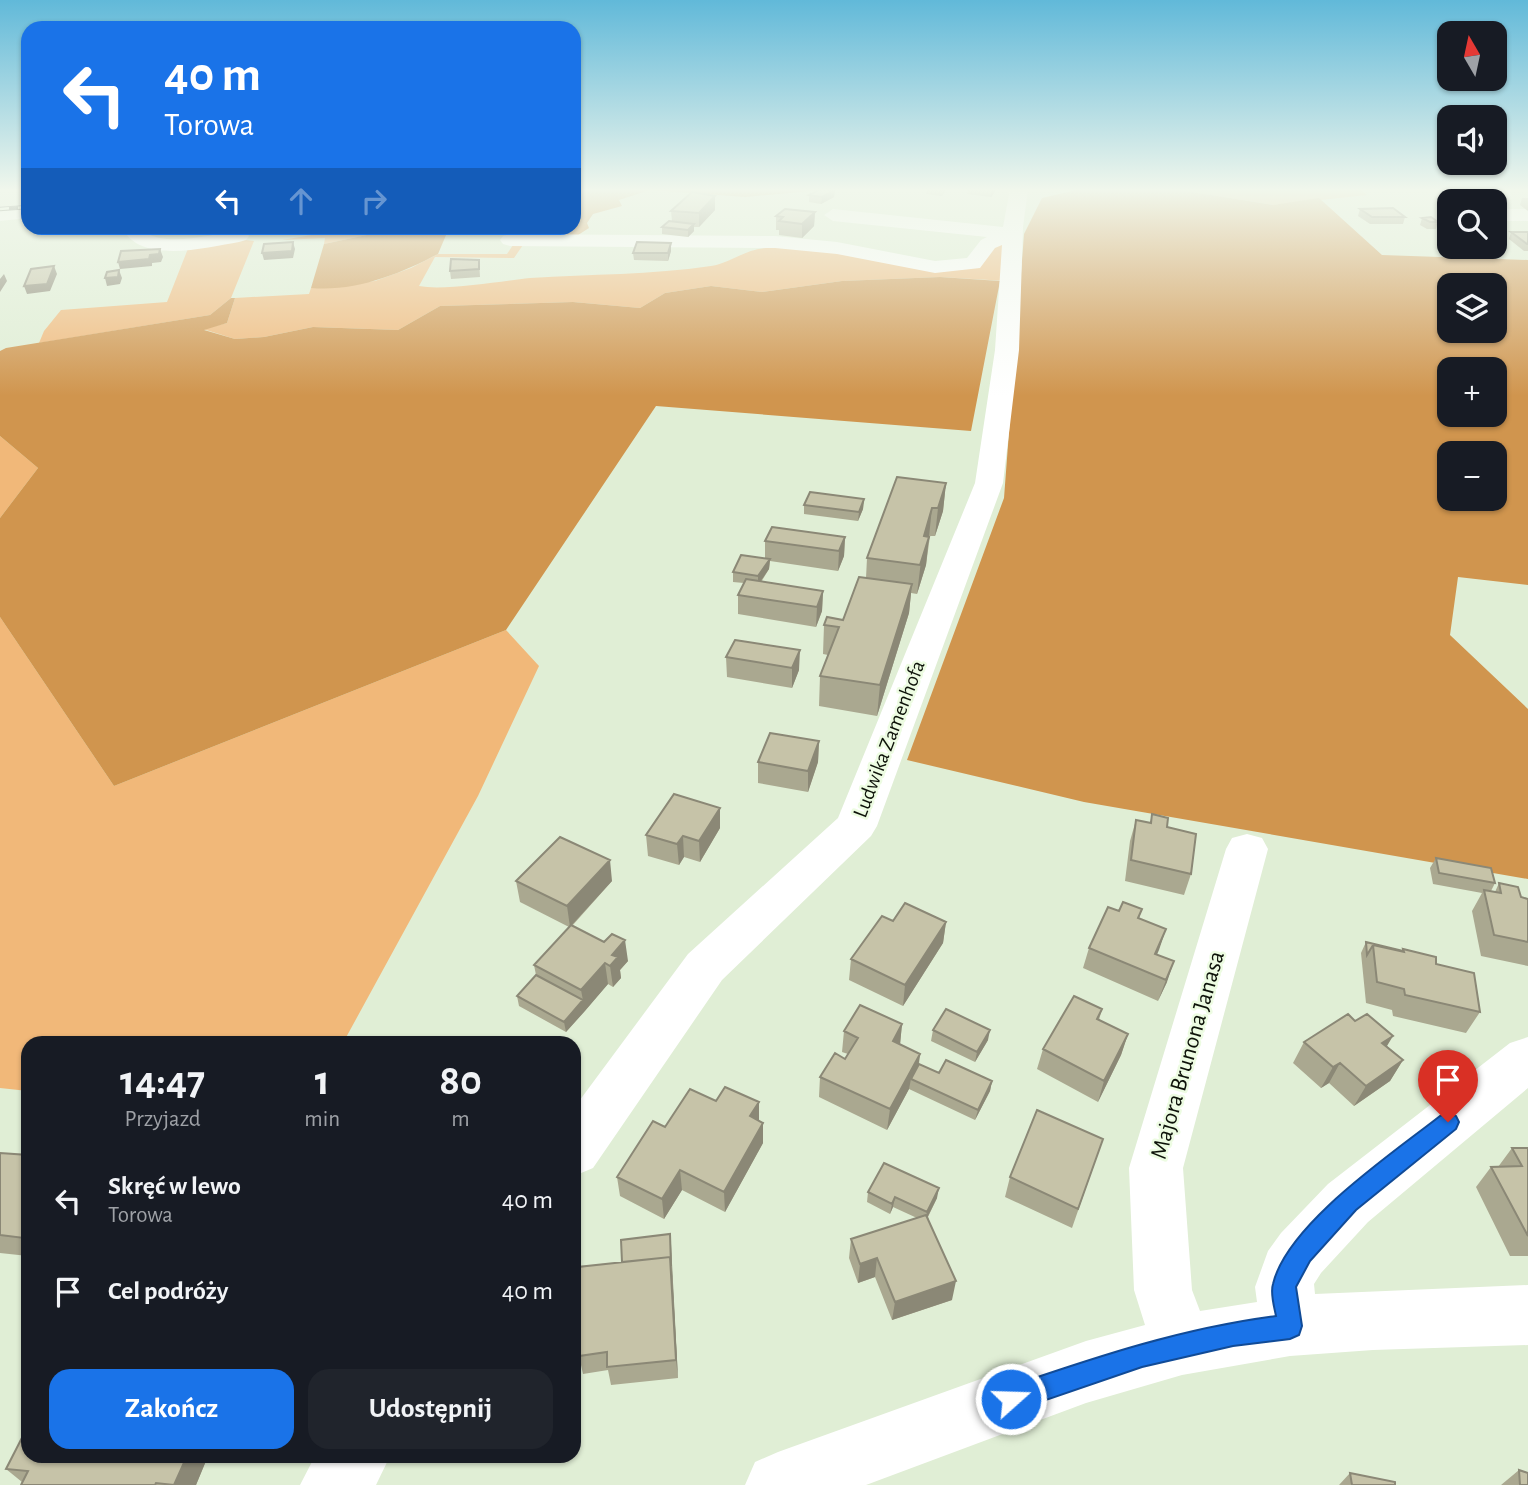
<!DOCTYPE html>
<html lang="pl">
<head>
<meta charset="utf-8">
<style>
	:root { --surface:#171b24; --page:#20242c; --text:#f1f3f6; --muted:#9ea1a6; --accent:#1a73e8 }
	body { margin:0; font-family:"Alegreya Sans",sans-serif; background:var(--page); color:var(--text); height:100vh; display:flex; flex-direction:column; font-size:26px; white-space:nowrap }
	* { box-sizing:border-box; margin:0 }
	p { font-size:23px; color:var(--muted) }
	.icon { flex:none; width:38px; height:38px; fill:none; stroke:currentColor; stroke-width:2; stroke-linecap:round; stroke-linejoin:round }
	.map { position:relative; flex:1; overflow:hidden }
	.details { position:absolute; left:21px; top:1036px; width:560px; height:427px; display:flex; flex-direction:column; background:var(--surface); border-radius:21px; box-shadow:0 2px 5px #0004 }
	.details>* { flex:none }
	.guide { position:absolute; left:21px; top:21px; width:560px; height:214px; border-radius:21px; box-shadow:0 2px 5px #0004; background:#1a73e8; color:#fff; overflow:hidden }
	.needle { width:46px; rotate:351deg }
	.buttons { position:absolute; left:1437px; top:21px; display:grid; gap:14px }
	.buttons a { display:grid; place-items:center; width:70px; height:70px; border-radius:14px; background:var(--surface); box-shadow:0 2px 5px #0004; font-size:35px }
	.pin { position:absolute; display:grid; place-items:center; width:60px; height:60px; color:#fff; margin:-72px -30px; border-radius:50% 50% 50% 0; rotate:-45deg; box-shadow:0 0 7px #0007 }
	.pin .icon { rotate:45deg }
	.me { position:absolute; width:77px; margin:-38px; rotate:70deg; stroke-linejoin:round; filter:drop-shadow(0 0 5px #0008) }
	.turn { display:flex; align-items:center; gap:24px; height:147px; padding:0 28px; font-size:32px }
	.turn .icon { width:91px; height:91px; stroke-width:2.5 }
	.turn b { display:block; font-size:49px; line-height:60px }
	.lanes { display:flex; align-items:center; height:66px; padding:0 28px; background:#0003; justify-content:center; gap:35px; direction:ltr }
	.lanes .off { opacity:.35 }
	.eta { display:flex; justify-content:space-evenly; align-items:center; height:119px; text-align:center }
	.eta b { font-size:42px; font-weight:600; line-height:49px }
	.button { display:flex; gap:14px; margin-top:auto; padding:14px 28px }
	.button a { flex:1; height:80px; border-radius:21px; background:var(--accent); color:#fff; font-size:28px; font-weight:600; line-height:80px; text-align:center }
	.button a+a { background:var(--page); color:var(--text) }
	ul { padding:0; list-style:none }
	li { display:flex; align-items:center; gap:21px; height:91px; padding:0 28px }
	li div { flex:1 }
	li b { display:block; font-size:26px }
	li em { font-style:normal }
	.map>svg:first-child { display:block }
	.green { fill:#f1b879 }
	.forest { fill:#d0954e; fill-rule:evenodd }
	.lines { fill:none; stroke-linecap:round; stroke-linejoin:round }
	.minor { fill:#fff; fill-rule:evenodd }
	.rail-casing { stroke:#2e3529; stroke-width:4.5 }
	.rail { stroke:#edfce2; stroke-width:2.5; stroke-dasharray:9; stroke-linecap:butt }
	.wall { fill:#aaa890 }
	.shaded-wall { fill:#8b8876 }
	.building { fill:#c6c3a8; stroke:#8b8876; stroke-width:2 }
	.route { fill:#1a73e8; stroke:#114b97; stroke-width:2 }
	.labels { text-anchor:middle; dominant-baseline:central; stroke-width:5; stroke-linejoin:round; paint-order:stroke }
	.street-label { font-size:21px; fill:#0d1209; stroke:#edfce2 }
	.near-street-label { font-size:24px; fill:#0d1209; stroke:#edfce2 }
</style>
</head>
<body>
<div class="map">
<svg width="1528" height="1485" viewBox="0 0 1528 1485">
	<rect width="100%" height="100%" fill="#e0eed5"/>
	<path class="green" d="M1174,189H1360L1367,195L1273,205Z
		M353,228H375L377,233L324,244L325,238L282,240Z
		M236,239L254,241L231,298L210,315L39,343L44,331L61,310L167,302L189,246Z
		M515,242H525L514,258L435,257L419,286C444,291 502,281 530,278C591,274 651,275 711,266C731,263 745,249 766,248C833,245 901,259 967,269L1000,242L1007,247L1006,281L940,277L842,281L762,292L711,286L665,293L640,308L573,302L440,306L398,330L313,327L264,337L235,339L203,329L227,323L235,298L309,294L311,288L375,281L411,268L438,254H507Z
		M0,436L38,468L0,518Z
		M0,617L114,786L506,630L539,666L478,796L343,1043H28V1091L0,1088Z"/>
	<path class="forest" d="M574,189H834L745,197L650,190L619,200L622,206L593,214L587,223L589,228L575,237L527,236L530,231L526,230L527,228H574Z
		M1080,189H1174L1273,205L1319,198L1382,255L1528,260V585L1458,577L1450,635L1528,709V879L1084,802L907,760L1004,498L1024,234L1042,198ZM1449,285H1494V331H1449ZM1449,369H1494V415H1449ZM1449,453H1494V499H1449Z
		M375,228H449L438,254C400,274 355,292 311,288L324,244L376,233Z
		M940,277L1000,281L971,431L656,406L506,630L114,786L0,617V518L38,468L0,436V351L6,348L210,315L231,298H235L227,323L204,330L235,339L264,337L313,327L398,330L440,306L573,302L640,308L665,293L711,286L762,292L842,281Z"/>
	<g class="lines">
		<path class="minor" d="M1010,189H1028L1023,227L1019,350L1003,483L877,826L871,836L722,980L593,1168L574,1176V1108L688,954L838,818L975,483L995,350L1002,245L995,248L980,268L935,273L837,254L775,248L510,246L503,244L500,240L503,236L510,234L775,236L837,242L935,261L967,258L981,240L987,237L833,221L824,215L833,209L1003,227Z
			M28,206V218L0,221V209Z
			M1494,209H1528V221H1494Z
			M131,228H150L147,233C168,247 215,234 239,230L246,232L249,236L246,240L239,242C209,247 148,263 126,234Z
			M1247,834L1262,838L1268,849L1183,1168L1192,1290L1200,1311L1257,1302L1255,1287L1268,1251L1281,1233L1328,1184L1510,1043L1528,1037V1088L1368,1222L1321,1273L1314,1284L1315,1294L1528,1285V1345L1373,1350L1290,1356L1182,1375L1086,1403L866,1485H745L755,1462L778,1452L1086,1341L1145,1325L1134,1290L1129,1168L1226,849L1232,838Z
			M315,1456H390L376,1485H300Z"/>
		<defs>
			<path id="rail" d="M0,209L28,207"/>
		</defs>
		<use href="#rail" class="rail-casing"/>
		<use href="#rail" class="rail"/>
	</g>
	<path class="wall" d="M927,189H945V192L942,196L926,194Z
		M968,189H997L991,197L967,194Z
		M835,190L834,197L821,204L809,202V195Z
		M1522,198H1528V211L1520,205Z
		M1360,209L1405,217L1403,224H1370L1358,216Z
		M715,210L699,227H694V231L688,237L662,234V227L672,221L671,211Z
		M815,212L814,226L802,238L779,235V230H776V216Z
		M1422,218L1438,222L1436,229H1427L1420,225Z
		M1439,225H1449V240L1437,232Z
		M203,228H233L231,230L204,231Z
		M267,228H301L296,234L268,235Z
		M1511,232H1528V251H1524L1509,239Z
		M1459,247H1491L1489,250H1463Z
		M671,251L668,261L634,260L633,253Z
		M479,260L480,277L451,279L450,271Z
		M946,483L943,511L935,536H930L926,565L917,594L911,593L909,613L877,716L819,706L820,676L828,655L823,654L824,625L843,620L866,578L867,558Z
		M864,499L863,509L858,521L804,514V505Z
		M845,537L844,556L838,571L770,561L769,569L761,582L823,591L822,611L816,627L738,614V595L744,583L733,582V572L765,559V541Z
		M735,640L799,670L792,688L727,677L726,657Z
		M819,741L818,762L808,792L758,783V762Z
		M1152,814L1167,827L1191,874L1184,895L1125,881L1130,841L1136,820L1150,823Z
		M720,828L700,862L684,857L679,865L648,856L646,835Z
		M1436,858L1495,883L1491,891L1495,892L1499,883L1521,897L1528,899V966L1481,956L1472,911L1482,893L1433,884L1430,868Z
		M516,881H612L572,926L628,961L620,970L621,978L613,987L608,984L566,1032L519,1006L517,996L536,975L534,965L569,927L520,902Z
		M1142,909L1139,918L1157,955L1167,982L1158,1001L1083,968L1089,948L1119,911Z
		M893,921L946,922L943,943L903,1006L849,980L851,959Z
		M1366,942L1403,951V949L1436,964L1480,1012L1466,1033L1393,1016L1392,1010L1366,1003L1361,953Z
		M1102,1009L1099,1020L1128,1034L1121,1055L1098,1102L1037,1069L1043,1049Z
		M902,1024L900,1044L920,1054L919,1064L939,1073L992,1081L990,1091L975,1120L909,1089L887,1130L819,1097L820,1077L845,1059L848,1054L842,1052L844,1031Z
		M933,1030L988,1040L975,1062L931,1041Z
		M1304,1042L1387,1046L1403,1060L1390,1081L1354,1106L1329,1083L1321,1088L1293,1063Z
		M716,1101L759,1102V1121L763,1123V1143L725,1212L682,1190L664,1219L620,1196L617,1177L665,1127Z
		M1103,1139L1072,1228L1005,1197L1010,1177Z
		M1512,1148H1528V1256H1510L1476,1187L1491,1167H1498Z
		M0,1153L28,1155V1256L0,1253Z
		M868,1192L937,1198L928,1217L952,1300L892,1320L875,1277L858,1283L849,1258L851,1239L917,1218L893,1207L890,1214L867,1202Z
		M670,1234L678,1378L611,1385L608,1370L583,1374L579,1356L622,1262Z
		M28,1456H208L196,1485H21L22,1482L6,1469Z
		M1519,1470L1528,1485H1501Z
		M1350,1473L1395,1485H1339Z"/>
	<path class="shaded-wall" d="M993,189H997L991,197L992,190Z
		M835,190L834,197L821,204L822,197Z
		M715,196V210L699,227V213Z
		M815,212L814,226L802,238V224Z
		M694,224V231L688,237V230Z
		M87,228H120L117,233L89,235Z
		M294,228H301L296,234Z
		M293,242L295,249L293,258L264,260L262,253Z
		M671,243V251L668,261V253Z
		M160,249L163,257L161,262L152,263V266L120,269L118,262L150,255Z
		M54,266L57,274L50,291L27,294L24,286Z
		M119,270L122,278L120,284L107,286L105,278Z
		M4,274L7,281L0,292V279Z
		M946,483L943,511L935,536L938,508Z
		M864,499L863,509L858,521L859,512Z
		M932,508L926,565L917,594L924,536Z
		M845,537L844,556L838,571L839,551Z
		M770,559L769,569L758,585V576Z
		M912,584L909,613L877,716L880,685Z
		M823,591L822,611L816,627L817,607Z
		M800,650L799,670L792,688V668Z
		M819,741L818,762L808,792V771Z
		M720,808V828L700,862L699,841Z
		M683,836L684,857L679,865L677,844Z
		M610,860L612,881L570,927L567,906Z
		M946,922L943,943L903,1006L905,985Z
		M1166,929L1159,950L1148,975L1155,954Z
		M625,940L628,961L620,970L621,978L613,987L610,966L612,955Z
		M1174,961L1167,982L1158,1001L1166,980Z
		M605,963L608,984L585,1011L581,990Z
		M583,1000L585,1011L566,1032L564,1022Z
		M902,1024L900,1045L893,1041Z
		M990,1030L988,1040L975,1062L977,1052Z
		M1128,1034L1121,1055L1098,1102L1104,1081Z
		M1393,1036L1381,1056L1382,1043Z
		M920,1054L917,1075L911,1079L909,1089L887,1130L890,1109Z
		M1403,1060L1390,1081L1354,1106L1366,1086Z
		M1340,1063L1329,1083L1321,1088L1333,1067Z
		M992,1081L990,1091L975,1120L978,1110Z
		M759,1102V1122L750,1116Z
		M763,1123V1143L725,1212L724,1192Z
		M680,1170L682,1190L664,1219L662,1199Z
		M939,1188L937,1198L925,1222L927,1212Z
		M895,1197L893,1207L890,1214L892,1204Z
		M28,1230V1243L24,1238Z
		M670,1234L671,1244L678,1378L676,1360Z
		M877,1258L875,1277L858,1283L860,1264Z
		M956,1281L952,1300L892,1320L895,1302Z
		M187,1456H208L196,1485H174Z"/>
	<path class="building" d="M821,189H825L835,190L822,197L809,195Z
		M692,192L715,196L699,213L671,211Z
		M1393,208L1405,217H1372L1360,209Z
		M785,209L815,212L802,224L779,221L783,217L776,216Z
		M1431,217L1438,222H1430L1422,218Z
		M669,221L694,224L688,230L662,227Z
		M1439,225H1449V231Z
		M1511,232H1528V244H1527Z
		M293,242L292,251L262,253L264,244Z
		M637,242L671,243L668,253H633Z
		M160,249L159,254L150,255L149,259L118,262L121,251Z
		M451,259L479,260V269L450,271Z
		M54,266L47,284L24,286L31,269Z
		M119,270L118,277L105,278L107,272Z
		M897,477L946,483L938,508H932L924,536L929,537L920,565L867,558Z
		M810,492L864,499L859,512L804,505Z
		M772,527L845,537L839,551L765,541Z
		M741,555L770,559L758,576L733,572Z
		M859,577L912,584L880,685L820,676L839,627L824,625L827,617L843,620Z
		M746,579L823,591L817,607L738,595Z
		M735,640L800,650L792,668L726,657Z
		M770,733L819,741L808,771L758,762Z
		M674,794L720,808L699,841L683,836L677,844L646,835Z
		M1152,814L1168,818L1167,827L1196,834L1191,874L1131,860L1136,820L1151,823Z
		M560,837L610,860L567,906L516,881Z
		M1436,858L1491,868L1495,883L1439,873Z
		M1499,883L1518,887L1521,897L1528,899V942L1494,935L1484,890L1501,893Z
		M1123,902L1142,909L1138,918L1166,929L1155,954L1174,961L1166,980L1089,948L1108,907L1119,911Z
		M905,903L946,922L905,985L851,959L882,916L893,921Z
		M571,925L604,942L612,934L625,940L612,955L618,957L610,966L605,963L581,990L534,965Z
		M1366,942L1403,951L1373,945L1367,955Z
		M1373,945L1404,952L1403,949L1436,957V964L1474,973L1480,1012L1405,995L1404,989L1377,982Z
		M536,975L583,1000L564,1022L517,996Z
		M1074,996L1102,1009L1097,1019L1128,1034L1104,1081L1043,1049Z
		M860,1005L902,1024L893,1041L920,1054L890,1109L820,1077L835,1053L845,1059L858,1038L844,1031Z
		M946,1009L990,1030L977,1052L933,1030Z
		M1348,1014L1355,1021L1367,1014L1393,1036L1382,1043L1403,1060L1366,1086L1340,1063L1333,1067L1304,1042Z
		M946,1060L992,1081L978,1110L911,1079L919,1064L939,1073Z
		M725,1087L759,1102L750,1116L763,1123L724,1192L680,1170L662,1199L617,1177L653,1121L665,1127L690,1089L716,1101Z
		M1037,1110L1103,1139L1078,1209L1010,1177Z
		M1512,1148H1528V1236L1491,1167L1522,1166Z
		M0,1153L28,1155V1230L24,1238L0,1235Z
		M884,1163L939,1188L927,1212L895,1197L892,1204L868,1192Z
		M926,1215L956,1281L895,1302L877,1258L860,1264L851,1239Z
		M670,1234L671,1266L670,1257L622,1262L621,1240Z
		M670,1257L676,1360L607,1367V1352L579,1356L578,1267Z
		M28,1426V1456H187L174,1485L156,1483L155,1485H21L28,1471L6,1469Z
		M1519,1470L1528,1473V1485H1520Z
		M1350,1473L1395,1482V1485H1352Z"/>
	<linearGradient id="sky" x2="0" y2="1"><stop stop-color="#61b9d9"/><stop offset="0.48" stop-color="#f1f7ec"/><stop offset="1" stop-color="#f1f7ec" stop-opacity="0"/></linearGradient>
	<rect width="1528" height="396" fill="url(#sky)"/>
	<path class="route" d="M1448,1113L1456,1116L1459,1122L1456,1129L1356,1210L1310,1261L1296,1287L1302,1326L1299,1335L1290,1339L1233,1346L1142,1367L1011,1412L1002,1408L998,1399L1002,1390L1011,1386C1099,1356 1183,1328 1276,1316C1274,1306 1270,1293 1273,1284C1287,1224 1393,1153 1440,1116Z"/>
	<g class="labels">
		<g class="street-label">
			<text transform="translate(889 739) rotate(-69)">Ludwika Zamenhofa</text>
		</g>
		<g class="near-street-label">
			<text transform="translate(1188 1055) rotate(-74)">Majora Brunona Janasa</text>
		</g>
	</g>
</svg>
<div class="buttons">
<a><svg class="needle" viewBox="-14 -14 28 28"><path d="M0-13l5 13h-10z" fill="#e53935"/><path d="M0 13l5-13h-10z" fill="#9ea1a6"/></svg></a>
<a><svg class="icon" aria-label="sound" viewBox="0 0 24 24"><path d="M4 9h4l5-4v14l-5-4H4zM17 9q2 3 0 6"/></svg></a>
<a><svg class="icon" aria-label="search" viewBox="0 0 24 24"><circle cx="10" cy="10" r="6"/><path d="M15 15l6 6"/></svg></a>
<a><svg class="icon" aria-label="layers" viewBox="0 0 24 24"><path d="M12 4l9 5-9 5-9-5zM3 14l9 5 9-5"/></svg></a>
<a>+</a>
<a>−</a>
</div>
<div class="pin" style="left:1448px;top:1122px;background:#d93025"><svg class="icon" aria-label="arrive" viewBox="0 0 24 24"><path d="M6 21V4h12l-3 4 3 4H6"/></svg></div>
<svg class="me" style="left:1011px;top:1399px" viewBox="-20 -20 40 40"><circle r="17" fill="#1a73e8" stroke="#fff" stroke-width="3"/><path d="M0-11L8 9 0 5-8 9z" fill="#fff"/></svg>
<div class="guide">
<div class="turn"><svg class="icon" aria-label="left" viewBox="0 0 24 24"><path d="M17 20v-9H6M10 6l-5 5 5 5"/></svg><div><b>40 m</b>Torowa</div></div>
<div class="lanes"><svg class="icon" aria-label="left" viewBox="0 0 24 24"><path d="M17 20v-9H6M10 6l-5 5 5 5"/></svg><svg class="icon off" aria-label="ahead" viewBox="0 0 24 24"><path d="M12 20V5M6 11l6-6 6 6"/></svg><svg class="icon off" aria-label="right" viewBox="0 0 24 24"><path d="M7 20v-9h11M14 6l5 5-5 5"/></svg></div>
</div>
<section class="details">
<div class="eta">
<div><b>14:47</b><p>Przyjazd</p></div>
<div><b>1</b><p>min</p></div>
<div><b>80</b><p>m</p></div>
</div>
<ul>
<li><svg class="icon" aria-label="left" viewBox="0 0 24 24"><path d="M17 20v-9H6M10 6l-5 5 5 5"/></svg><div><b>Skręć w lewo</b><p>Torowa</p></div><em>40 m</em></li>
<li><svg class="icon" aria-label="arrive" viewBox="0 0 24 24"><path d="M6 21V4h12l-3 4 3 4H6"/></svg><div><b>Cel podróży</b></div><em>40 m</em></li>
</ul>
<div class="button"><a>Zakończ</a><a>Udostępnij</a></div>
</section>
</div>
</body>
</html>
